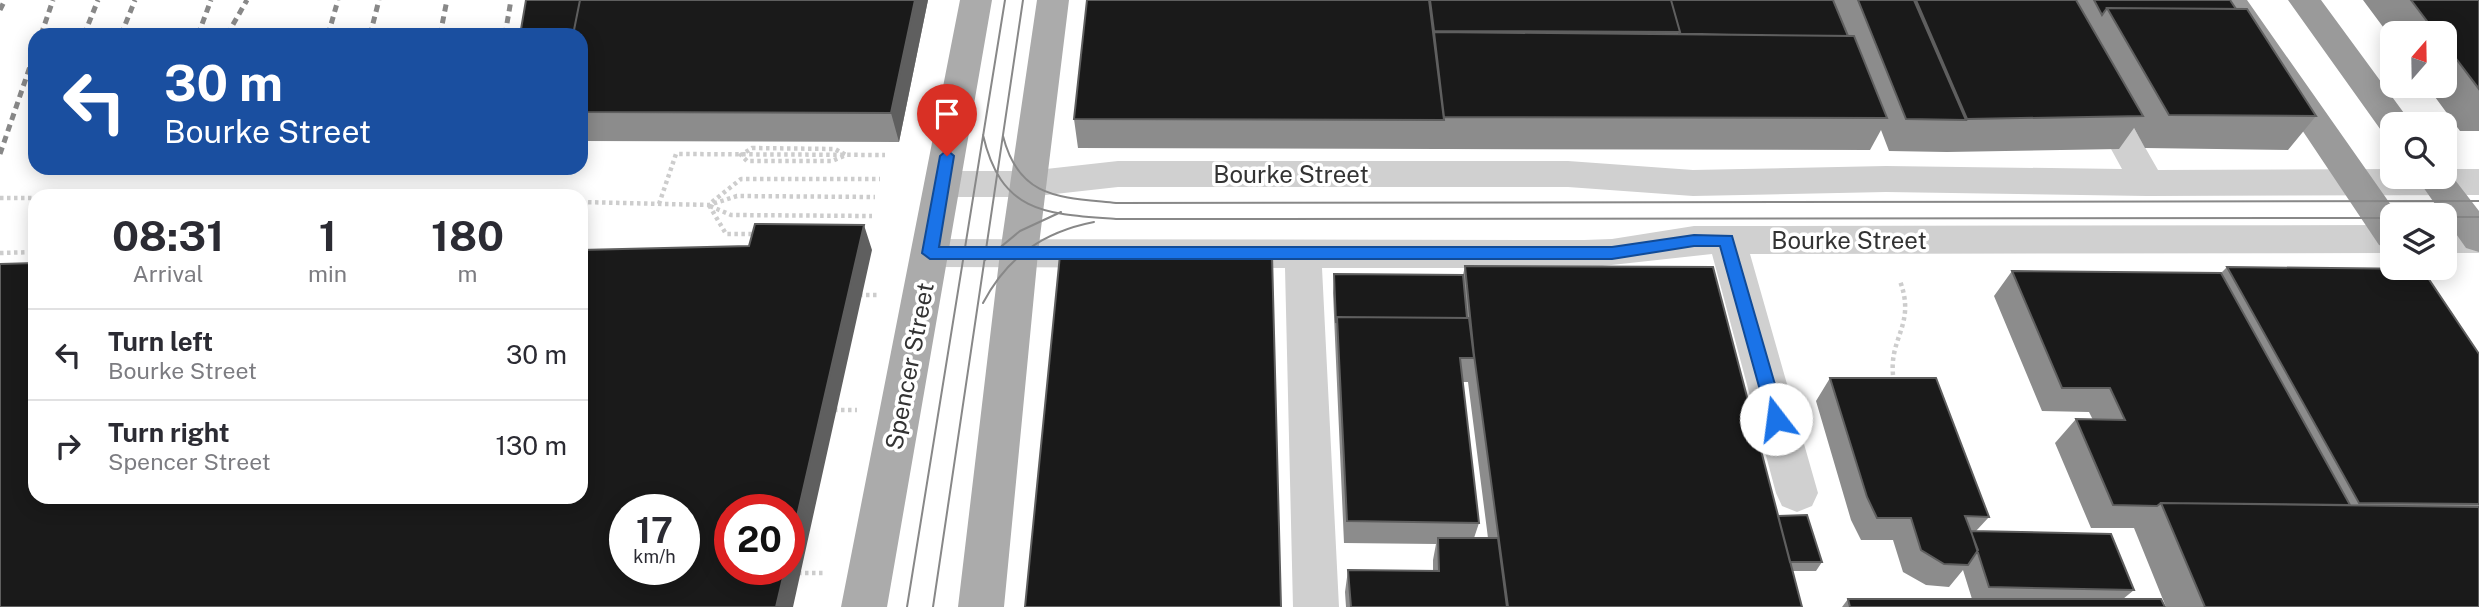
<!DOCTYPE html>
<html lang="en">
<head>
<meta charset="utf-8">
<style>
	:root { --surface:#fff; --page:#f2f2f3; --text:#2b2b33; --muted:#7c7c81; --line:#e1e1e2 }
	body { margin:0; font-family:"Public Sans",sans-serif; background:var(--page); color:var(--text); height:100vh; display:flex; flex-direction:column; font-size:26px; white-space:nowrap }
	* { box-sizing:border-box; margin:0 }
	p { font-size:23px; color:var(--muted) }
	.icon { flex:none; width:38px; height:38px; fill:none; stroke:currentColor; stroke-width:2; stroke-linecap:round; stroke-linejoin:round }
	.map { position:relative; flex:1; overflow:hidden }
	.sheet { position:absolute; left:28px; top:189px; width:560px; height:315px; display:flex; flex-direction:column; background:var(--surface); border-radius:21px; box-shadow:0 4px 18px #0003 }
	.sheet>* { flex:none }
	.banner { position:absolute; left:28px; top:28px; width:560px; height:147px; border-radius:21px; box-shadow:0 4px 18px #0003; background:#1a4fa0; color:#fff; overflow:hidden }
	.needle { width:46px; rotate:20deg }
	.tools { position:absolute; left:2380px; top:21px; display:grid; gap:14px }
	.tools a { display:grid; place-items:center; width:77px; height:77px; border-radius:14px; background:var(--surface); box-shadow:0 4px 18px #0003; font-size:35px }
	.speed { position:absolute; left:609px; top:494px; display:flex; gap:14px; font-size:35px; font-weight:700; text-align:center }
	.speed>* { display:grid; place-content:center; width:91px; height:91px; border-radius:50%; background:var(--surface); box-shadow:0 4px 18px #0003; line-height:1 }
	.speed small { font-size:18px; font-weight:400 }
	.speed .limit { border:10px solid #d22; background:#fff; color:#111 }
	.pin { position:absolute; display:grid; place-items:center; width:60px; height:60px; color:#fff; margin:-72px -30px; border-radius:50% 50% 50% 0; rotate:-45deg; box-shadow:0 0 7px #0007 }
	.pin .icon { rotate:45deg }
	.me { position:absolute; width:77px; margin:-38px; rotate:345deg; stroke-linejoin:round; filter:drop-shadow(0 0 5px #0008) }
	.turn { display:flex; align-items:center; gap:24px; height:147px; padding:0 21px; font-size:32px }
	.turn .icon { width:91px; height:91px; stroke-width:2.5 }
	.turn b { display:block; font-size:49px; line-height:60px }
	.eta { display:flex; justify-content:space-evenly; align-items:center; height:119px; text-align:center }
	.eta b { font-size:42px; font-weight:700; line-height:49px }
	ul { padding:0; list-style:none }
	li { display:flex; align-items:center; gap:21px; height:91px; padding:0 21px; border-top:2px solid var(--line) }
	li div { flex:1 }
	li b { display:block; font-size:26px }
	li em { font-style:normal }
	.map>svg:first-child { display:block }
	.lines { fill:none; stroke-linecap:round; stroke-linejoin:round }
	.path { stroke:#cdcdcd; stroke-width:4.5; stroke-dasharray:3.5 3.5; stroke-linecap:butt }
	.minor { fill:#d0d0d0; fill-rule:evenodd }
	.major { fill:#ababab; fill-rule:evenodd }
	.highway { fill:#9a9a9a; fill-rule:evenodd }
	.tram { stroke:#888; stroke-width:2 }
	.rail { stroke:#888; stroke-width:5; stroke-dasharray:7 5; stroke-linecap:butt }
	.path-bridge { stroke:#cdcdcd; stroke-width:4.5; stroke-dasharray:3.5 3.5; stroke-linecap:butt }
	.wall { fill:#8c8c8c; fill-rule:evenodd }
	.shaded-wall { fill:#5f5f5f }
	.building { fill:#1a1a1a; stroke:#5f5f5f; stroke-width:2; fill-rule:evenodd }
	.route { fill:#1a73e8; stroke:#114b97; stroke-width:2 }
	.labels { text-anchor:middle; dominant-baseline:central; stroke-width:7; stroke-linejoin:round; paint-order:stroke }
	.street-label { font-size:24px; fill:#333; stroke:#fff }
</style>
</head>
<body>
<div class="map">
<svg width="2479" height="607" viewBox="0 0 2479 607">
	<rect width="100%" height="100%" fill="#fff"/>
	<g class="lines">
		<path class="path" d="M752,148L835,149L846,155L832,161H747L741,155Z
			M581,202L709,205L737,196L875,197
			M712,202L741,179H880
			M659,204L676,154L885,155
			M709,205L726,234H758
			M710,206L731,215L872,216
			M581,222L585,202
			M0,253L35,252
			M859,295H878
			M1894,382C1886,338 1917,327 1900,281
			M834,410H857
			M798,573H824"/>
		<path class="minor" d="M2099,84L2111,88L2158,170L2392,169V177H2445V169H2479V195L2147,196L1886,192L1693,196L1568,187H1118L1028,197H942L929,193L924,184L929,175L942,171H1028L1118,161H1568L1693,170L1886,166L2122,169L2082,96L2087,88Z
			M2392,225V253L1750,254L1818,493L1812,506L1797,512L1782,506L1776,493L1712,254L1584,268H1322L1339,607H1293L1285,268L930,267L917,263L911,253L917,243L930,239L1584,240L1612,239L1694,226Z
			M2445,225H2479V253H2445Z"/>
		<path class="major" d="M960,0H992L887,607H841Z
			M1037,0H1069L1038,253L1004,607H958L1000,253Z"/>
		<path class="highway" d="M2215,0H2247L2398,215H2392V249L2379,245Z
			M2288,0H2321L2412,124H2392V135L2383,133Z
			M2445,167L2479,211V252L2466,248L2416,177H2445Z"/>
		<path class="tram" d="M983,135C1001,213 1045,214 1116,219L2392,218
			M1003,136C1019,199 1060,197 1116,203L2479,201
			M2445,217H2479
			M985,260L1020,231L1061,212
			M983,303C1007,257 1043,232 1094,222
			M907,607L1005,0
			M933,607L1023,0"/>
		<path class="rail" d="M0,10L5,0
			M41,35L53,0
			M84,35L98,0
			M121,35L135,0
			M198,35L211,0
			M227,35L247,0
			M328,35L338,0
			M370,35L379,0
			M440,35L447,0
			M505,35L511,0
			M0,154L35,52"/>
		<path class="path-bridge" d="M0,198H35"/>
	</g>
	<path class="wall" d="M928,0L899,142L581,141V35Z
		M1087,0H2230L2316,116L2288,150L2145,148L2134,128L2119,149L1947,152L1889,151L1881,130L1870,150L1078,148L1074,119Z
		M2363,0H2479V131H2460L2427,86H2445V33H2392V39Z
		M1465,266L1778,516L1822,562L1816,571H1793L1802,607H1346L1345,592L1348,570L1433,571V560L1436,544L1344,543L1333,293L1334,274L1463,275ZM1463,382H1468L1488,538H1474L1479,523Z
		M2227,267L2479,354V607H2166L2134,528H2091L2055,443L2076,419L2093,420L2089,412L2042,411L1994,296L2012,271L2221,273Z
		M1830,378L1989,517L1976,531L2134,590L2123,599L2165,607H1842L1848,599H1972L1963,570L1949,587L1926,585L1903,572L1893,540H1861L1851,520L1816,401Z"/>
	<path class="shaded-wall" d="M915,0H928L899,142L891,113Z
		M864,225L872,250L793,607H776L785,569H789V551Z"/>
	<path class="building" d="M526,0H580L573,35H520Z
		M580,0H915L891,113L581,112V35H573Z
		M1087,0H1429L1444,120L1074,119Z
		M1430,0H1671L1680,32L1434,31Z
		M1671,0H1833L1848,36L1679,34L1680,32Z
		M1858,0H1914L1966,120L1906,119Z
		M1916,0H2076L2143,116L1967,119Z
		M2094,0H2230L2236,9L2107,8L2102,15Z
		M2411,0H2479V89L2445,44V33H2436Z
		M2107,8L2247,9L2316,116L2169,115Z
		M1434,32L1854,36L1887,118L1444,117Z
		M755,224L864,225L789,551V509H730V569H785L776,607H0V264L35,263V497H581V250L749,246ZM625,509H684V569H625Z
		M1060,255H1272L1281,607H1025Z
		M1465,266L1713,267L1802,607H1508L1474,355Z
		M2227,267L2422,269L2479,354V504L2359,503Z
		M2012,271L2221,273L2350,505L2161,503L2157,506L2113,505L2076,419L2125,420L2110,388H2062Z
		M1334,274L1463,275L1467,318L1337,317L1336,323Z
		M1337,317L1469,318L1474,358H1460L1479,523L1347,521Z
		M1830,378H1936L1989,517L1965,516L1978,550L1968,565L1944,564L1921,550L1911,518H1877L1867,497Z
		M2161,503L2479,507V607H2205Z
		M1807,515L1822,562H1790L1778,516Z
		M1971,531L2111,534L2134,590L1989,587Z
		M1438,538H1498L1507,607H1351L1348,570L1439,571Z
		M1848,599H2161L2165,607H1850Z"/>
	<path class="route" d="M947,150L954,156L939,247H1612L1694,235L1732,236L1785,419L1782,424H1770L1768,419L1720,246H1694L1612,259H930L922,253L940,156Z"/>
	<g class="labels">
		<g class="street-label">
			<text x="1291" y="174">Bourke Street</text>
			<text x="1849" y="240">Bourke Street</text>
			<text transform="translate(909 366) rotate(-79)">Spencer Street</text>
		</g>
	</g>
</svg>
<div class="tools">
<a><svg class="needle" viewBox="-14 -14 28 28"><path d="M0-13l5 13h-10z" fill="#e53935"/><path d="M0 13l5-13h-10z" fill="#7c7c81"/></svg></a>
<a><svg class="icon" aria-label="search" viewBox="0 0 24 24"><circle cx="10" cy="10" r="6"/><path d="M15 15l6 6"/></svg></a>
<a><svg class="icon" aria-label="layers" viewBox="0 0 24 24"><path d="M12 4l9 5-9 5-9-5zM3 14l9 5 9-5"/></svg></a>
</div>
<div class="speed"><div>17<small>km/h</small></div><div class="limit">20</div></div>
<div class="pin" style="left:947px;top:156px;background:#d93025"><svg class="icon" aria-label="arrive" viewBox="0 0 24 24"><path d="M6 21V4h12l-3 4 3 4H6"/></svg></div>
<svg class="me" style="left:1776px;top:419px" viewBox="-20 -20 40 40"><circle r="19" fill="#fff"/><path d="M0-13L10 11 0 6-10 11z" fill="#1a73e8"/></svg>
<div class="banner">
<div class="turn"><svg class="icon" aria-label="left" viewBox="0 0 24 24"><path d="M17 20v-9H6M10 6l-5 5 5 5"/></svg><div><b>30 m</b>Bourke Street</div></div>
</div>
<section class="sheet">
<div class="eta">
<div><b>08:31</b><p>Arrival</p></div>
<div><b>1</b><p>min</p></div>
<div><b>180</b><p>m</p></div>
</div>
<ul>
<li><svg class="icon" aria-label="left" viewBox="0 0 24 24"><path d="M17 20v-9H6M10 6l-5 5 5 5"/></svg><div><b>Turn left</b><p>Bourke Street</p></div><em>30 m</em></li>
<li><svg class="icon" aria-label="right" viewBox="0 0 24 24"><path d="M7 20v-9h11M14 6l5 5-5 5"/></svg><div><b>Turn right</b><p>Spencer Street</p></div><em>130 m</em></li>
</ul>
</section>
</div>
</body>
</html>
